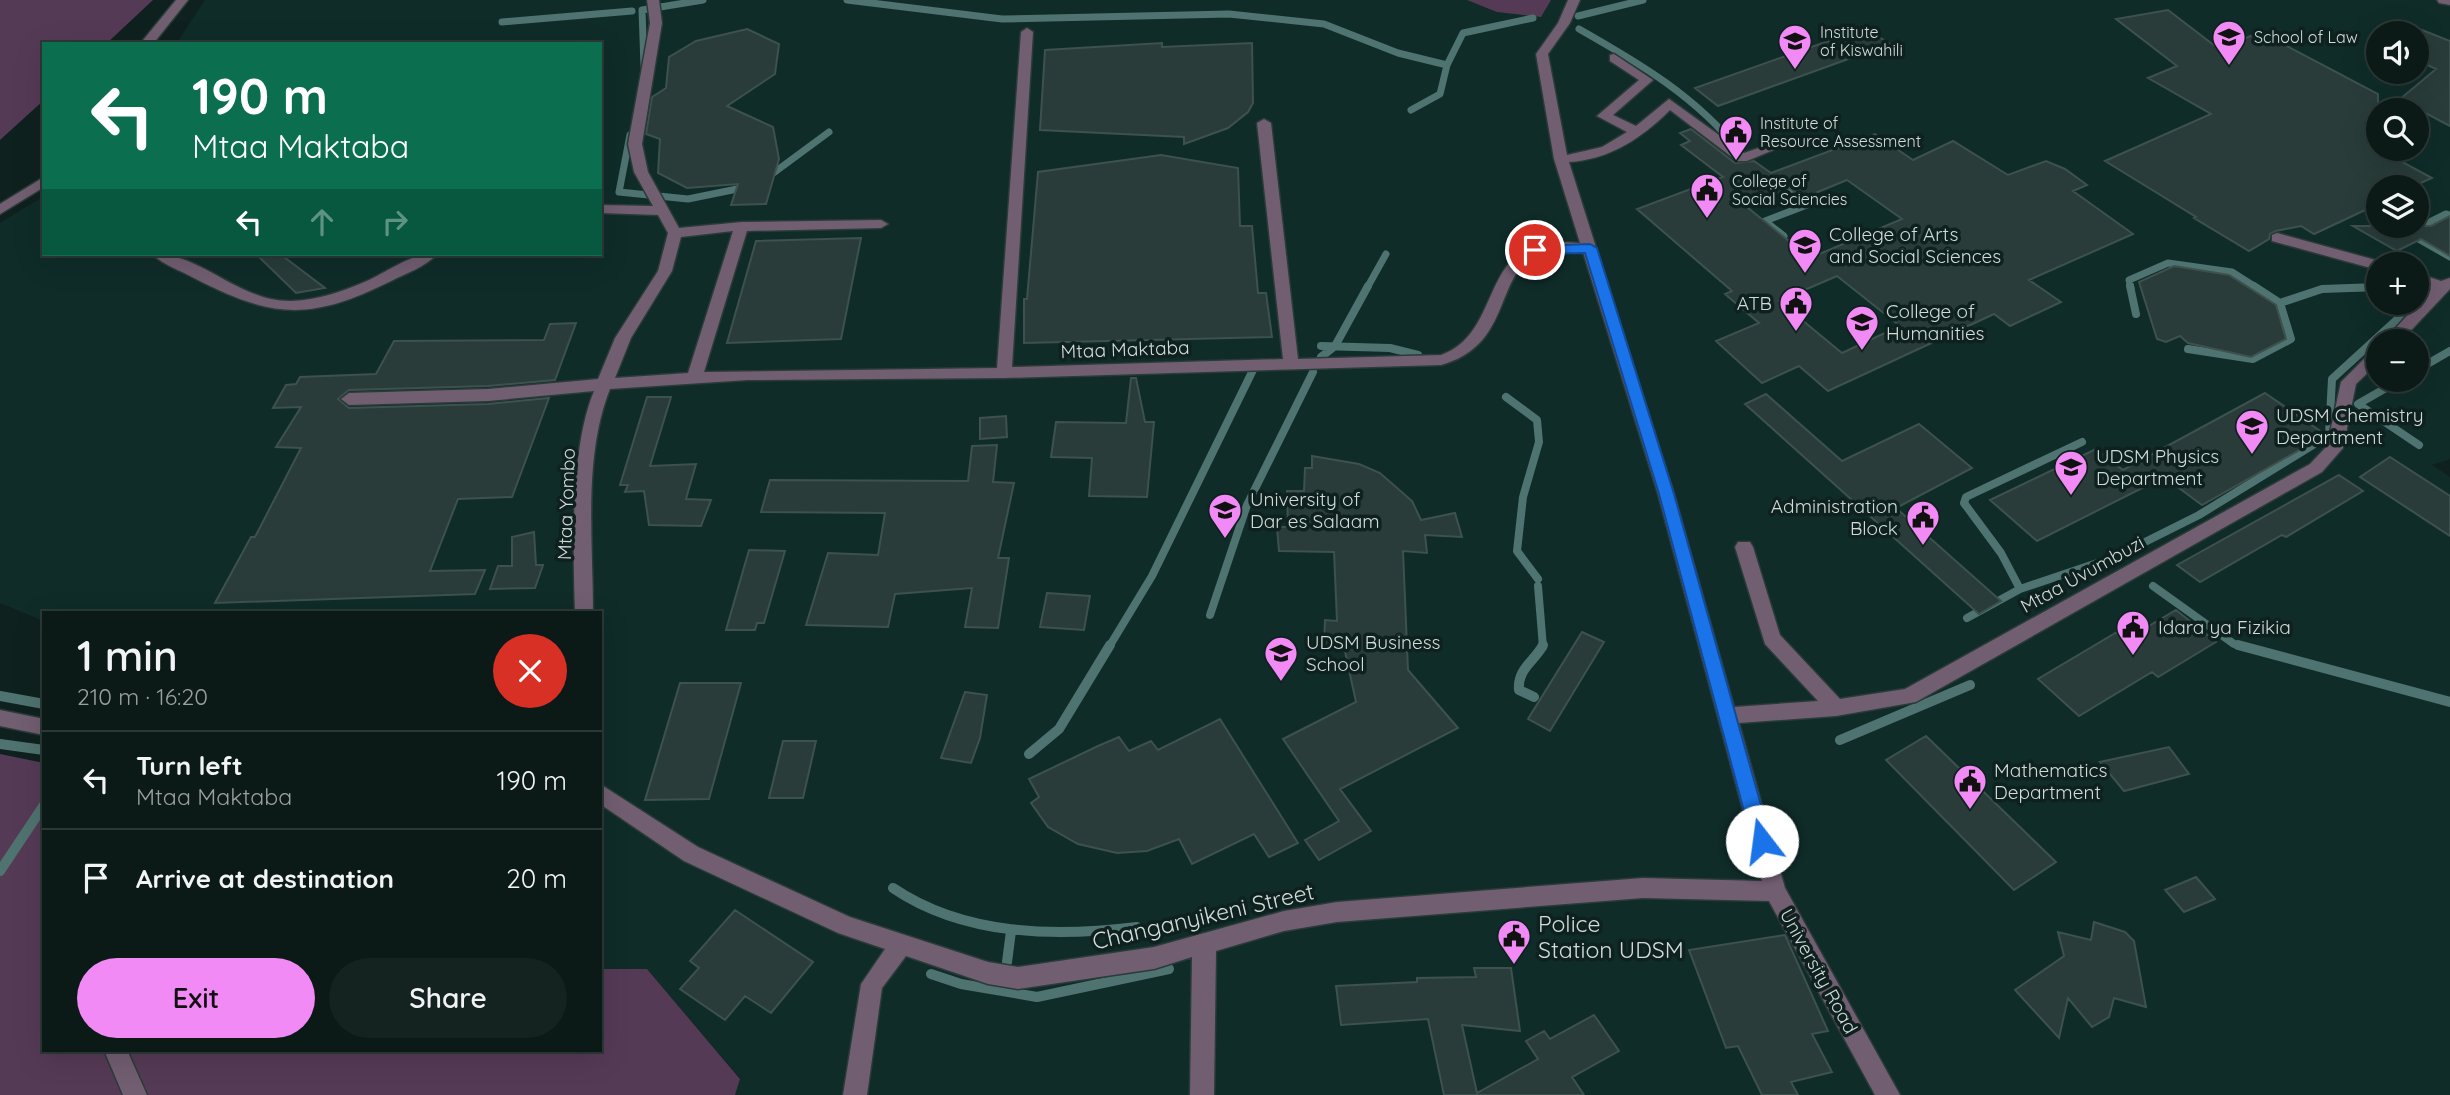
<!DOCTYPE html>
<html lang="en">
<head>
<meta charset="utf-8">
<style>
	:root { --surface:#0b1917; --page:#142220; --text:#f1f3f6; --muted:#9aa0a1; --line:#2b3836; --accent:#f18af4 }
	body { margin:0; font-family:Quicksand,sans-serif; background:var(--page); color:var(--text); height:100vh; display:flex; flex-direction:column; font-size:26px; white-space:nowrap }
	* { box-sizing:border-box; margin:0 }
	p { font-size:23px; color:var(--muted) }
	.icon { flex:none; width:38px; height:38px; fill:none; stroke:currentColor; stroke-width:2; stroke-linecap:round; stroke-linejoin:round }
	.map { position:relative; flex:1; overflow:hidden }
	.panel { position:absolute; left:42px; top:611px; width:560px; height:441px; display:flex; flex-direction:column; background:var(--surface); border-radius:0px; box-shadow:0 7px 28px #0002,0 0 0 2px var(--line) }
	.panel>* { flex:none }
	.hud { position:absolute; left:42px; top:42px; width:560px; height:214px; border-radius:0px; box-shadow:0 7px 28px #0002,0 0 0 2px var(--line); background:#0b6e4f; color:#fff; overflow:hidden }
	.tools { position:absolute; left:2366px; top:21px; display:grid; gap:14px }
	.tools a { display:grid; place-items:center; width:63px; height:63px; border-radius:50%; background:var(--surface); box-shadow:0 7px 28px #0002,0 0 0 2px var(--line); font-size:35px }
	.pin { position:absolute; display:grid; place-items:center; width:60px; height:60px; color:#fff; margin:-30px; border:4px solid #fff; border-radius:50%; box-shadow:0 2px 7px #0007 }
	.me { position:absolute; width:77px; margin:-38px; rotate:345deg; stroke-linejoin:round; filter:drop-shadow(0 0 5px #0008) }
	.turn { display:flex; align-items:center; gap:24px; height:147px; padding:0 35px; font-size:32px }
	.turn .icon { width:91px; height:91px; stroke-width:2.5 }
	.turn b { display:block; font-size:49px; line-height:60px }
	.lanes { display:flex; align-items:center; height:66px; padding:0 35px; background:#0003; justify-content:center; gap:35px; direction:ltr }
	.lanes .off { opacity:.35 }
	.round { display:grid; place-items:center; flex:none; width:74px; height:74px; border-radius:37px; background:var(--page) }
	.summary { display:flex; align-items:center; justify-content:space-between; height:119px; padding:0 35px }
	h1 { font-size:42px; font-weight:600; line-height:52px }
	.action { display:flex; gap:14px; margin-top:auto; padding:14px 35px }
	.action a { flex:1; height:80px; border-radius:42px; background:var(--accent); color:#111; font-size:28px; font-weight:600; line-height:80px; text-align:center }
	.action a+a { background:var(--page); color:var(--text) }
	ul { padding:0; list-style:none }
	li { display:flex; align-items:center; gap:21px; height:98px; padding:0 35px; border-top:2px solid var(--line) }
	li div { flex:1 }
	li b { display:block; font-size:26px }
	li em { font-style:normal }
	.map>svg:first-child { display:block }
	.built { fill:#0f2c29; fill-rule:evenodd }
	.green { fill:#553a55 }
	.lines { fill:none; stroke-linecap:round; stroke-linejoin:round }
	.stream-far2 { stroke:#4f7370; stroke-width:7 }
	.stream-far1 { stroke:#4f7370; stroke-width:8 }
	.stream { stroke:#4f7370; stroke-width:10 }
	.building { fill:#293c3a; stroke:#3d514e; stroke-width:2; fill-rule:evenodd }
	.minor-casing { stroke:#2a3b39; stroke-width:3 }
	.minor { fill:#715e71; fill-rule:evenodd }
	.route { fill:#1a73e8; stroke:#114b97; stroke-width:2 }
	.labels { text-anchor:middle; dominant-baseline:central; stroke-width:7; stroke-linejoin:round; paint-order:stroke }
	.far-poi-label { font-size:16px; fill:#d0dcda; stroke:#0f211f; text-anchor:start }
	.poi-label { font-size:19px; fill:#d0dcda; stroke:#0f211f; text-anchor:start }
	.street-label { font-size:19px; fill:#d0dcda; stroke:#0f211f }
	.near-street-label { font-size:23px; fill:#d0dcda; stroke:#0f211f }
	.near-poi-label { font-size:23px; fill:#d0dcda; stroke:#0f211f; text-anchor:start }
</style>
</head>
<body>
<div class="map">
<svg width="2450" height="1095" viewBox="0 0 2450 1095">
	<rect width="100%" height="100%" fill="#0f211f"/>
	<path class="built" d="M205,0H2450V459L2432,465L2450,477V1095H735L740,1078L647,969H600V612H44V621L0,603V223L44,196V254H600V44H176ZM2378,33H2417V72H2378ZM2378,110H2417V149H2378ZM2378,187H2417V226H2378ZM2378,264H2417V303H2378ZM2378,341H2417V380H2378Z"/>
	<path class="green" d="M0,0H153L106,44H44V100L0,140Z
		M1467,0H1551L1541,17L1497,12Z
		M0,754L44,763V1050H600V969H647L740,1079L735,1095H0Z"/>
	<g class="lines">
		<path class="stream-far2" d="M847,0L1002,19L1229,14L1324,24L1398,53L1447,65
			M1578,16L1643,0
			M502,22L632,11
			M1579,29C1639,63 1697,97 1740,152
			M644,66L642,10L703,0
			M1411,110L1440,94L1447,65L1463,33L1533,18
			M630,135L619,192L688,199L747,187
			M768,177L829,132
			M2450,215L2446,214L2408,233L2450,257
			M1774,240L1784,236L1765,221L1807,205L1778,185
			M1367,288L1386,254
			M2131,288L2129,280L2168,263L2232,272L2257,288
			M2354,288L2378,287"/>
		<path class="stream-far1" d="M2130,286L2136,314
			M2280,303L2322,289L2378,287
			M1321,346L1390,348L1418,355
			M2188,349L2253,359L2291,339L2280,303L2254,286
			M1321,357L1335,346L1368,286
			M2417,370L2450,351
			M2400,380L2358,404L2419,445
			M1506,397L1537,420L1539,442L1523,497L1517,551L1538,579
			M1538,586L1543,647
			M2153,586L2234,644L2245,647
			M2020,589L2001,553L1964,503L1966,497L2082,442
			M1210,615L1247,505L1313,372
			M1967,618L2020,589L2115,557L2199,515L2329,435L2332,379L2402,315L2409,303
			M1109,647L1152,576L1253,370"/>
		<path class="stream" d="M2238,645L2450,702
			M0,696L44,704
			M1534,697L1519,690C1517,669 1535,661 1543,645
			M1840,740L1970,685
			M0,744L44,750
			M1029,754L1059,729L1110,645
			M0,871L44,805
			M893,888C964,936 1055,937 1137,927
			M1007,962L1011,931
			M931,974L961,984L1037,997L1169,969"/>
	</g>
	<path class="building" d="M2168,10L2219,49L2260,32L2378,94V149L2432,178L2412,187H2378V204L2314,234L2301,226L2276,231L2270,234L2269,239L2249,251L2194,218L2196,217L2105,161L2211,114L2148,78L2177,66L2116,19Z
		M1865,28L1890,44L1718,106L1695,88Z
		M2417,28L2450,41V126L2420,110H2387L2436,69L2417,60Z
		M747,29L779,44L775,74L727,106L773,127L779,159L766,204L731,205L738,184L687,188L658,173L660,139L646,134L652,97L666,88L669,57L696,41Z
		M1162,43V47L1252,43L1253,103L1248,112L1228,128L1184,144V137L1040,130L1045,50Z
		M1691,129L1735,163L1754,161L1771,173L1875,134L1913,160L1953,141L2008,175L2046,161L2065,169L2087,185L2073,191L2133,234L2029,280L2061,302L2010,326L1994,314L1828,391L1799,366L1762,383L1716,341L1759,323L1725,294L1732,291L1637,209L1723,177L1681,145L1690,141L1680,133ZM1847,180L1902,219L1810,258L1747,207L1790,188L1803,198ZM1837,276L1900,326L1842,353L1779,301Z
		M1161,155L1238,168L1240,226H1252L1258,293H1266L1272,337L1024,343V299H1027L1038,172Z
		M2450,216V256L2421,239L2397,251L2353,226H2431Z
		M861,238L841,339L727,343L756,241Z
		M256,254H280L325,288L296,293Z
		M2174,266L2229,275L2276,305L2286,339L2251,357L2188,343L2180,336L2166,342L2157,339L2139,282Z
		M576,323L555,380L488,386L349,390L338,399L349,408L488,404L549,398L512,497L458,499L430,571L485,570L475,594L215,603L251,537H255L301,448L276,447L301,407L273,408L286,385L296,384L300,377L376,374L394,341L544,340L550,324Z
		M1131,378H1136L1145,422H1154L1147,497L1089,496L1092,458L1051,457L1056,422L1126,423Z
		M2265,393L2326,435L2202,505L2164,477L2037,541L1990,500L2096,449L2123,470Z
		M1766,394L1842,461L1919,424L1972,468L1896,508L2001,601L1979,614L1745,404Z
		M647,397H671L650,466L696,464L686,499L711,500L701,526L649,525L644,491L625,492L628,485H620Z
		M1006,416L1007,437L980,439V418Z
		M997,445L993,482L1014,483L998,558H1009L998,628L965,627L972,588L895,594L888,627L806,625L828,553L878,555L885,513L761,512L770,480L968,481L972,446Z
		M1312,456L1359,464L1380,473L1412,501L1421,520L1455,513L1462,537L1425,535L1427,553L1403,551L1408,670L1458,728L1340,789L1371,831L1319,860L1305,840L1339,821L1283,739L1356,702L1344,647L1324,646L1325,620L1337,621L1334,552L1279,551L1277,527H1288L1287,491H1304L1305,468H1312Z
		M2390,457L2450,496V536L2360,477Z
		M2339,475L2363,491L2286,537L2282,535L2200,582L2177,565Z
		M534,532L536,565H543L535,588L490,589L498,566H512V537Z
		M749,550L785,551L764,623H757L755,630H726Z
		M1047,593L1090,596L1084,630L1040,627Z
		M2176,610L2216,642L2158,677L2152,672L2079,716L2038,679L2117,632L2125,640Z
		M1582,632L1604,642L1550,731L1528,719Z
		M680,683H741L709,799L645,800Z
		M965,692L987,695L980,738L971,763L941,758Z
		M1220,719L1298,843L1269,857L1254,834L1192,864L1179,839L1147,851L1117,853L1078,844L1048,827L1031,803L1039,797L1029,779L1098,746L1119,737L1129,751L1151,741L1158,750Z
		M1926,736L2056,862L2014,890L1886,760Z
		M783,741H816L803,798H769Z
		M2169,747L2189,774L2124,791L2100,762Z
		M2196,877L2215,899L2184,912L2165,890Z
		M735,910L813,962L771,1013L745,996L725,1020L680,989L699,968L690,961Z
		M2094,922L2125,932L2134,941L2146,1007L2114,998L2109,1017L2092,1027L2068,998L2059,1038L2015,990L2064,956L2058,932L2091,940Z
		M1785,935L1828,1031L1812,1034L1832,1072L1791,1082L1798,1095H1762L1738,1046L1726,1048L1689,950Z
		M1474,968H1511L1520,1031L1462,1025L1477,1093L1538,1059L1526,1041L1544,1031L1550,1039L1594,1015L1619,1051L1572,1077L1584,1095H1444L1428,1019L1341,1025L1336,986L1417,982V978L1476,977Z"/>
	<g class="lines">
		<defs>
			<path id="minor" d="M176,0H188L153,44H140Z
				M647,0H659L662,23L642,144L648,172L679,228L742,222L881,220L888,224L881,228L747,231L704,372L997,368L1021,32L1027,28L1033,32L1012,367L1283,359L1257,123L1264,119L1271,123L1298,359L1441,355C1495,336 1484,264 1532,247C1547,241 1564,242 1580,243L1554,159L1536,54L1558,23L1568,0H1580L1570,23L1548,54L1567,155L1602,147L1627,132L1597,116L1639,80L1610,61V55L1614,54L1653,80L1613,115L1636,126L1669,99L1744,153L1776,142L1783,146L1747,161H1737L1670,110C1642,138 1609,160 1569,162L1674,494L1734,707L1818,701L1765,644L1735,547L1738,542H1750L1753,547L1780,635L1840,699L1905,689L2310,464L2327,446L2341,382L2373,350L2378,349V363L2356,384L2343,448L2322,472L1916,702L1836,716L1739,723L1785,888L1900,1095H1875L1769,901L1643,898L1337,922L1284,931L1216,951L1214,1095H1190L1192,957L1154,969L1018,989L988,984L906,956L882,988L867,1095H843L861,984L885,949L838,933L684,861L600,804V784L698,847L850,917L988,962L1018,967L1154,947L1284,911L1337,902L1643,878L1762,881L1658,494L1583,252C1569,252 1552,249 1539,254C1493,273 1514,345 1441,365L1004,378L748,380L610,389C583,457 593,540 593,612H575C573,550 570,448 594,391L488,401L349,405L341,399L349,393L488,389L598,379L615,338L658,271L668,233L658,215L600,213V205L653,206L634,172L628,144L650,23ZM733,231L688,373L615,378L631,338L672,271L681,237Z
				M2437,0H2450V5L2439,3Z
				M44,177V187L0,214V204Z
				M2277,233L2383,262L2385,264H2378V270L2272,241V235Z
				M153,254C200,252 240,303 292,301C319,300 344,291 369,280C392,269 412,253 437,254C427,266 405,274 391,281C311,321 273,319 194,278C182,271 162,265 153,254Z
				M2417,273L2441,281L2450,278V289L2401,341H2384L2431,289L2417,283Z
				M0,710L44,719V735L0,726Z
				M104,1050H127L147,1095H123Z"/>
		</defs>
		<use href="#minor" class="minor-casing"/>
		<use href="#minor" class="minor"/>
	</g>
	<path class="route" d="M1590,244L1597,248L1674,494L1771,841L1768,847L1762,850L1755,847L1752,841L1659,494L1585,253L1535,254L1528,250L1535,246Z"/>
	<defs>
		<symbol id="university-pin" viewBox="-11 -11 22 30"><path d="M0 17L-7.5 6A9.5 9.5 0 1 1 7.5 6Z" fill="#f18af4" stroke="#0f211f"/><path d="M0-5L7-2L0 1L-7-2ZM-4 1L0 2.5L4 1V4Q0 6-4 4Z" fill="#111"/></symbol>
		<symbol id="civic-pin" viewBox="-11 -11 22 30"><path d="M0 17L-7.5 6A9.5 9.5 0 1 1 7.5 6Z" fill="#f18af4" stroke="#0f211f"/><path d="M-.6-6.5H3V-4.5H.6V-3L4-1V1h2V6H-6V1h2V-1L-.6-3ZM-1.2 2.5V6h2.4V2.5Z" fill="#111"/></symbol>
	</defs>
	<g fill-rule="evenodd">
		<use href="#university-pin" x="2210" y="18" width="38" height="52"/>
		<use href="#university-pin" x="1776" y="22" width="38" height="52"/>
		<use href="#civic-pin" x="1717" y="113" width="38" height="52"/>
		<use href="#civic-pin" x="1688" y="171" width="38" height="52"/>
		<use href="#university-pin" x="1786" y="226" width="38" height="52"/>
		<use href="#civic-pin" x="1777" y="284" width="38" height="52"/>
		<use href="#university-pin" x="1843" y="303" width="38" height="52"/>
		<use href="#university-pin" x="2233" y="407" width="38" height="52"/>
		<use href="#university-pin" x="2052" y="448" width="38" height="52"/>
		<use href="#university-pin" x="1206" y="491" width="38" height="52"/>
		<use href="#civic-pin" x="1904" y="498" width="38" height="52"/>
		<use href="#civic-pin" x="2114" y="608" width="38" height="52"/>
		<use href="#university-pin" x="1262" y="634" width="38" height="52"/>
		<use href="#civic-pin" x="1951" y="762" width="38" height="52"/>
		<use href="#civic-pin" x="1495" y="917" width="38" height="52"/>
	</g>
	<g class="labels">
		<g class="far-poi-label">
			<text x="1820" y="32">Institute<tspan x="1820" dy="18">of Kiswahili</tspan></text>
			<text x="2254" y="37">School of Law</text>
			<text x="1760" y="123">Institute of<tspan x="1760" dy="18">Resource Assessment</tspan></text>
			<text x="1732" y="181">College of<tspan x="1732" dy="18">Social Sciencies</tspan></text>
		</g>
		<g class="poi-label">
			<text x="1829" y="234">College of Arts<tspan x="1829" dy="22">and Social Sciences</tspan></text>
			<text x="1772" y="303" text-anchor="end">ATB</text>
			<text x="1886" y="311">College of<tspan x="1886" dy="22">Humanities</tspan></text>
			<text x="2276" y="415">UDSM Chemistry<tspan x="2276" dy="22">Department</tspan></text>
			<text x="2096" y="456">UDSM Physics<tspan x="2096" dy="22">Department</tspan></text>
			<text x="1250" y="499">University of<tspan x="1250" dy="22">Dar es Salaam</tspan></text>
			<text x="1898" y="506" text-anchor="end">Administration<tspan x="1898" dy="22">Block</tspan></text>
			<text x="2158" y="627">Idara ya Fizikia</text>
			<text x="1306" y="642">UDSM Business<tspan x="1306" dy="22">School</tspan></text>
			<text x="1994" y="770">Mathematics<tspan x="1994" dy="22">Department</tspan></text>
		</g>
		<g class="street-label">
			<text transform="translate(1125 349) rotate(-2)">Mtaa Maktaba</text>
			<text transform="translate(566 504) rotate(-88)">Mtaa Yombo</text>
			<text transform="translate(2082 574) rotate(-29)">Mtaa Uvumbuzi</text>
			<text transform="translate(1819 971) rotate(61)">University Road</text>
		</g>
		<g class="near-street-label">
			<text transform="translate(1203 916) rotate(-13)">Changanyikeni Street</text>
		</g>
		<g class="near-poi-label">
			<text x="1538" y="923">Police<tspan x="1538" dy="26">Station UDSM</tspan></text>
		</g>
	</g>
</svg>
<div class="tools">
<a><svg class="icon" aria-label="sound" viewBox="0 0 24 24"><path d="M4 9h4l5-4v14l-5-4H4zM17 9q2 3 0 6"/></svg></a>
<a><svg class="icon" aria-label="search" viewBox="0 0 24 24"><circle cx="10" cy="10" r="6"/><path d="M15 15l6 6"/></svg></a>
<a><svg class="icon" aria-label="layers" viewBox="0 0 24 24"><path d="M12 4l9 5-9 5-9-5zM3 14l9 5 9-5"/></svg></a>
<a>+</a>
<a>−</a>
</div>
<div class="pin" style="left:1535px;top:250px;background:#d93025"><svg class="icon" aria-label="arrive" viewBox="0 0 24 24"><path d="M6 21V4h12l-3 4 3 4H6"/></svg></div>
<svg class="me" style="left:1762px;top:841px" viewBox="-20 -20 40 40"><circle r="19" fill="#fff"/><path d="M0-13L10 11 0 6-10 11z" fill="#1a73e8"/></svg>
<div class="hud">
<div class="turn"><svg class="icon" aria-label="left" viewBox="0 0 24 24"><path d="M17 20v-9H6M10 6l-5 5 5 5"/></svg><div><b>190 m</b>Mtaa Maktaba</div></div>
<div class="lanes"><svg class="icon" aria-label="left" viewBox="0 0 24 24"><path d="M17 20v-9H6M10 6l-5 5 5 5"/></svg><svg class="icon off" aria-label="ahead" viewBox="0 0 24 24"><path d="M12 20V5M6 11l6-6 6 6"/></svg><svg class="icon off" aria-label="right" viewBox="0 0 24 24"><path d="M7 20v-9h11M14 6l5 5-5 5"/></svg></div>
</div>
<section class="panel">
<div class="summary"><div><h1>1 min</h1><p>210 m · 16:20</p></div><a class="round" style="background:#d93025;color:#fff"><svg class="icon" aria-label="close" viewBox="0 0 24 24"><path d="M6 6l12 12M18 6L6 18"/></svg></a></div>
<ul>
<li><svg class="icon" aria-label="left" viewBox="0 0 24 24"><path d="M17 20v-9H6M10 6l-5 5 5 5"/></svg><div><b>Turn left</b><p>Mtaa Maktaba</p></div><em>190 m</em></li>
<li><svg class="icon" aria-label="arrive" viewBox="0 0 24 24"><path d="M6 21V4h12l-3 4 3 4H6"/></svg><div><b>Arrive at destination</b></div><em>20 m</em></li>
</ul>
<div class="action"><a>Exit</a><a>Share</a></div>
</section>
</div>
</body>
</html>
